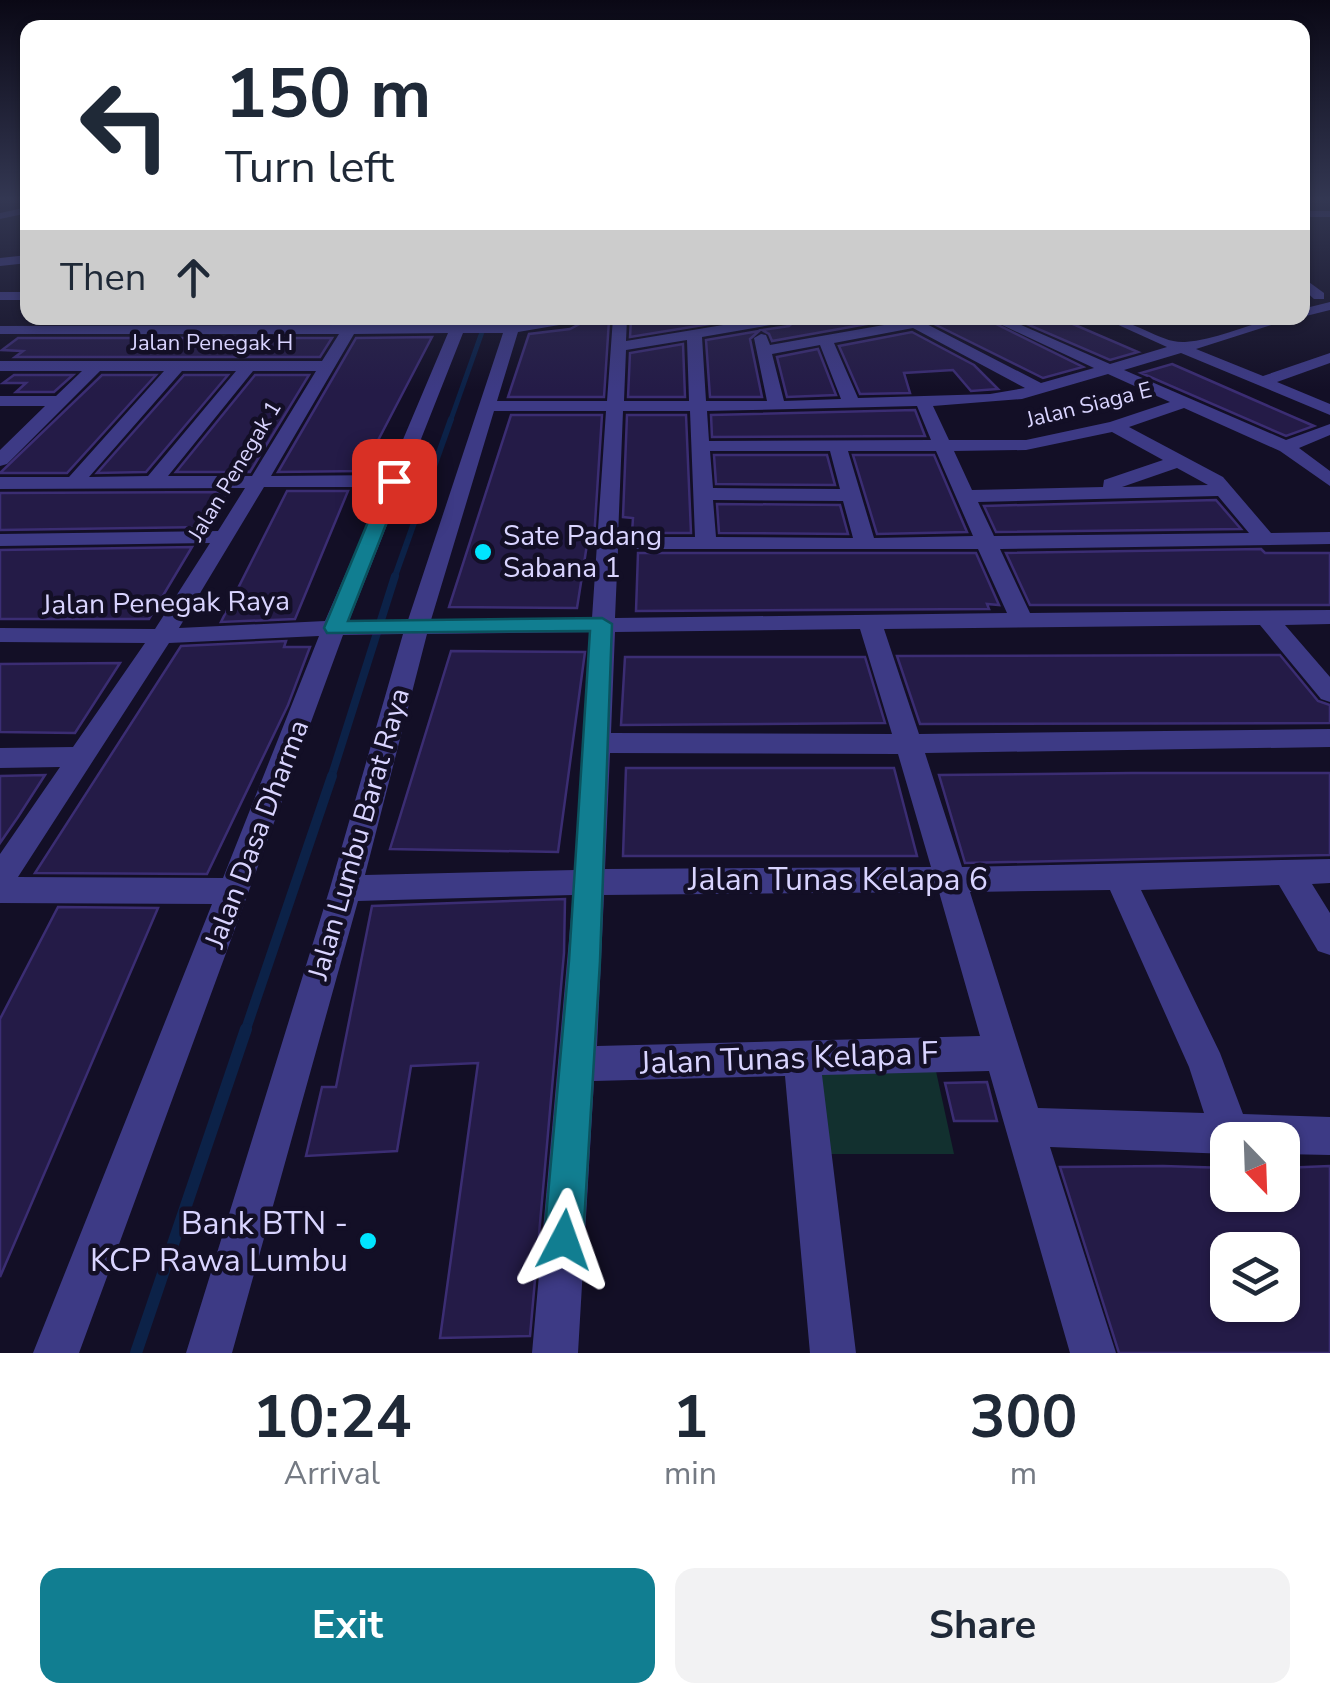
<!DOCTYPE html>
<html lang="en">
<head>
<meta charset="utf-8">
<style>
	:root { --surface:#fff; --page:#f2f2f3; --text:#1f2937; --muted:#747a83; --accent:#117e91 }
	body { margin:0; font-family:"Nunito Sans",sans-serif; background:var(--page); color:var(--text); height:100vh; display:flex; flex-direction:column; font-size:38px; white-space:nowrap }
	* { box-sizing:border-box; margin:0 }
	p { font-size:32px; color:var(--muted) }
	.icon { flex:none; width:55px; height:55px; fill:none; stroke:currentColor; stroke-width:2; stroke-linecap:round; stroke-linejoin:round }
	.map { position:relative; height:1353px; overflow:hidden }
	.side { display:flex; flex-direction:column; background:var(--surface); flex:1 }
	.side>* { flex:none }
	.top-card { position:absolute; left:20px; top:20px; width:1290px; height:305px; border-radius:20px; box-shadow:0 2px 8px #0004; background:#fff; color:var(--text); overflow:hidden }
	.needle { width:65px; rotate:157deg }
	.controls { position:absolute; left:1210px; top:1122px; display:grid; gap:20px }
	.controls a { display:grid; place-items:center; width:90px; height:90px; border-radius:20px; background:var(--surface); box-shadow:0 2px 8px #0004; font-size:50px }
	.pin { position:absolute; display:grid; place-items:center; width:85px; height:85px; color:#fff; margin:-42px; border-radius:20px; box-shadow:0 5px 15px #0006 }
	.me { position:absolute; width:110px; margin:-55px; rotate:4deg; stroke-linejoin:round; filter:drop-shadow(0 0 8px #0008) }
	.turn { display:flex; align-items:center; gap:35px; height:210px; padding:0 40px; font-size:45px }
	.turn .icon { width:130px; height:130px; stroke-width:2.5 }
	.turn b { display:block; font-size:70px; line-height:85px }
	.then { display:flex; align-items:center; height:95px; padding:0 40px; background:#0003; gap:20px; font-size:38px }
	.eta { display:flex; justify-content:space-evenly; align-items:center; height:170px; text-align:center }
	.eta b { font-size:60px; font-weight:700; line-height:70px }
	.primary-button { display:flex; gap:20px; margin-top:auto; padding:20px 40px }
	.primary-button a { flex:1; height:115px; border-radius:20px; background:var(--accent); color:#fff; font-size:40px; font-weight:700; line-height:115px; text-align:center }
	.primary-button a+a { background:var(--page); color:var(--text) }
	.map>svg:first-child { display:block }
	.green { fill:#12302f }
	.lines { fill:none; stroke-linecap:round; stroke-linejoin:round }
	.stream-far4 { stroke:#0c2248; stroke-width:5 }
	.stream-far3 { stroke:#0c2248; stroke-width:6 }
	.stream-far2 { stroke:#0c2248; stroke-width:8 }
	.stream-far1 { stroke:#0c2248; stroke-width:10 }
	.stream { stroke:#0c2248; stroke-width:12 }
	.building { fill:#241b47; stroke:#3b2d73; stroke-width:2.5; fill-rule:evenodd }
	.minor { fill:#3d3a85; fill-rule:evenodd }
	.route { fill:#117e91; stroke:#0b525e; stroke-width:2.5 }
	.poi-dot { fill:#00e5ff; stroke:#130f26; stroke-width:4 }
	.labels { text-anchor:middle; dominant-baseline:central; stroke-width:9; stroke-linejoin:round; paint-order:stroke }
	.far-street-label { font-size:22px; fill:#d9d4ff; stroke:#130f26 }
	.poi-label { font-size:28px; fill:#d9d4ff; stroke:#130f26; text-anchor:start }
	.street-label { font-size:28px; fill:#d9d4ff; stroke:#130f26 }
	.near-street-label { font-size:32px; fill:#d9d4ff; stroke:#130f26 }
	.near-poi-label { font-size:32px; fill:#d9d4ff; stroke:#130f26; text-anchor:end }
</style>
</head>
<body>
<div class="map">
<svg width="1330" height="1353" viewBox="0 0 1330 1353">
	<rect width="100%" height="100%" fill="#130f26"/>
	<path class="green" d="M934,1062L954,1154H822L811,1063Z"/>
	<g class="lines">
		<path class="stream-far4" d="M450,422L487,318"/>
		<path class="stream-far3" d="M394,579L451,419"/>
		<path class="stream-far2" d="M331,778L395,576"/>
		<path class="stream-far1" d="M245,1032L332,776"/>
		<path class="stream" d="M136,1353L246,1029"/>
	</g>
	<path class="building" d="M44,318H345L343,321L38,322Z
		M642,318H746L630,337L631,320H645Z
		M798,318H894L895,319L772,341L769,334L762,330L789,326Z
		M922,318H984L1083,367L1043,378Z
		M1013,318H1059L1138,352L1110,360Z
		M587,320H609L604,397H508L529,334L570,329Z
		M759,331L750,339L762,397H710L706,340Z
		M912,332L974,365L998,389L971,391L953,370L904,373L910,393L860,394L839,346Z
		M432,337L362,471L278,472L356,338Z
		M18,338H332L320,357H15L23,351L2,350Z
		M683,344L685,397H628L630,353Z
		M818,349L836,395L787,397L777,357Z
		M1172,364L1268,406L1314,426L1286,436L1141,373Z
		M14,375H73L54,392H16L26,383H3Z
		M102,375H156L67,473H0Z
		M184,375H228L146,472L97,473Z
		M255,375H309L250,472H176Z
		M915,410L925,436L712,437L711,415Z
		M511,415H602L594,539L588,538L577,608L449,607Z
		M627,415H686L691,533H632L633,518L623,517Z
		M714,455H827L835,485L716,484Z
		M853,455H934L967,532L877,534Z
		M287,491H348L295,619L221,622Z
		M228,492L205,527L0,530V493Z
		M1216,500L1241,529L996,532L984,506Z
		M717,504L840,505L848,534L719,533Z
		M192,547L149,619H0V550Z
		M1261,549L1265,553H1330V605H1030L1006,553Z
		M638,553H976L999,605L987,604L989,609L636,611Z
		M286,641L284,647H310L288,705L207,874L35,873L181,646Z
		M451,651L585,652L558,852L390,849Z
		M1280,655L1318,701L1330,705V723L920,724L897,656Z
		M625,657H865L885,723L621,725Z
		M120,663L75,733L0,732V664Z
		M626,768H894L917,856H623Z
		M1132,773H1330V855L965,863L939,775Z
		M45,775L18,817L0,843V776Z
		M565,899L564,953L530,1336L440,1338L478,1063L411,1066L397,1151L306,1156L322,1087H336L372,906Z
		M58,907L158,908L0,1277V1019Z
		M987,1082L997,1121H954L945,1083Z
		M1163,1166L1228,1168V1195H1282V1168L1330,1166V1353H1119L1060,1167ZM1228,1250H1282V1305H1228Z"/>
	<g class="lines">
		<path class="minor" d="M28,207V213L0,219V213Z
			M1302,211H1330V217H1302Z
			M28,255V263L0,266V258Z
			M1302,277L1324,293V299H1314L1302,288Z
			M0,292H28V300H0Z
			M1330,302V310L1302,317V309Z
			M349,318H363L359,325H452L455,318H469L466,325H506L508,318H522L521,323L584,318L577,322L518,332L497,401H607L613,318H627L626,341L766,318H795L788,322L702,337L706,401H767L754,338L761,334L766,335L770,345L901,322L898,318H915L1041,383L1094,368L987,318H1005L1110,364L1167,347L1103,318C1133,318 1161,344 1185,342C1222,340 1255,318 1293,318L1196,349L1263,376L1330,353V363L1277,382L1330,404V415L1181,353L1124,370L1286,440L1330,424V435L1299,448L1330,471V486L1280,451L1184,408L1129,427L1223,477L1271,533L1330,532V544L1000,549L1030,613L1330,610V624L1285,625L1330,677V702L1321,699L1260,625L884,629L919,734L1330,729V747L925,753L962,867L1330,859V883L1312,884L1330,913V955L1318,951L1279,885L1141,890L1220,1053L1243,1114L1330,1117V1155L1282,1154V1140H1228V1154L1050,1147L1116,1353H1070L989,1071L822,1075L856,1353H810L785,1076L594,1081L578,1353H532L573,895L358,901L232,1353H186L330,888L403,634L343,635L79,1353H33L212,904L0,903V854L60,767L0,768V748L73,747L145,643L0,642V628L155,629L210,543L0,546V534L218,531L245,488L0,489V477H69L164,371H100L7,464L0,466V450L45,406H0V396H56L82,371H0V361H322L339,334H0V326L345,325ZM913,328L1025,388L990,394L858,398L834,343ZM448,333L388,475L271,476L354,334ZM463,333H503L408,620L349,621ZM687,340L689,401H624L626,350ZM820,345L841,399L784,401L772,354ZM182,371H236L148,476L89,477ZM253,371H316L252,476H168ZM1108,374L1170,402L1110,422L1026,440H949L933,406L1022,399ZM917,406L931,440L709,441L707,411ZM494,411H606L592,618L431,620ZM623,411H690L695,537H618ZM1112,432L1163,460L1104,480L1103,487L972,490L954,451L1026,450ZM710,451H830L840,489L713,488ZM848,451H936L973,536L874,538ZM1177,468L1208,485L1122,487ZM264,487H383L325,621L179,628ZM1218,496L1249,533L994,536L978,502ZM713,500L843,501L853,538L716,537ZM618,549H978L1007,613L615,618ZM860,629L892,734L611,733L615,632ZM591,632L575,870L365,875L427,634ZM319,636L223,878L18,877L169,643ZM610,753L898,754L931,867L605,869ZM1110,890L1189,1067L1204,1113L1038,1108L970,892ZM939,892L980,1036L597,1046L604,895Z"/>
	</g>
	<linearGradient id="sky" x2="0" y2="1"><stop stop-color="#0a0815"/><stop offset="0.51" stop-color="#333752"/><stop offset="1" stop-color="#333752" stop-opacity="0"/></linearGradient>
	<rect width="1330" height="390" fill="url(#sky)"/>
	<path class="route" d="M394,476L403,481L348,621L602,618L612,624L600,961L583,1240L577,1253L564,1259L550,1253L544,1240L569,961L590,631L327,633L324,628L385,481Z"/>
	<g class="poi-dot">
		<circle cx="483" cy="552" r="10"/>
		<circle cx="368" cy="1241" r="10"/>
	</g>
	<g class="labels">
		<g class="far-street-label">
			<text x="212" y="343">Jalan Penegak H</text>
			<text transform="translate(1089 405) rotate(-14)">Jalan Siaga E</text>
			<text transform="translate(235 471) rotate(-59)">Jalan Penegak 1</text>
		</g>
		<g class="poi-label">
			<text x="503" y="536">Sate Padang<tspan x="503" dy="32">Sabana 1</tspan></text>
		</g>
		<g class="street-label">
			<text transform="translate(166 603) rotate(-1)">Jalan Penegak Raya</text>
			<text transform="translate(257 834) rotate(-69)">Jalan Dasa Dharma</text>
			<text transform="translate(359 834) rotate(-74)">Jalan Lumbu Barat Raya</text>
		</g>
		<g class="near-street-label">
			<text x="838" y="879">Jalan Tunas Kelapa 6</text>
			<text transform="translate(789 1058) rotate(-2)">Jalan Tunas Kelapa F</text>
		</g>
		<g class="near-poi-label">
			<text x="348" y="1223">Bank BTN -<tspan x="348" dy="37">KCP Rawa Lumbu</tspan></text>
		</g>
	</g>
</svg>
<div class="controls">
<a><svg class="needle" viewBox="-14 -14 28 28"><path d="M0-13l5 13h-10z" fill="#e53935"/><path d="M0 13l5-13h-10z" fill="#747a83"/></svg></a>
<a><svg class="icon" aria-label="layers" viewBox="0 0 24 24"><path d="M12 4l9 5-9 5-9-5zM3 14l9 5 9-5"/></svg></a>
</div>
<div class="pin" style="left:394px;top:481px;background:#d93025"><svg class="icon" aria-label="arrive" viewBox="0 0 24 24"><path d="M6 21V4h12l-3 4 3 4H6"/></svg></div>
<svg class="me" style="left:564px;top:1240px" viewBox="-20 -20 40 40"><path d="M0-17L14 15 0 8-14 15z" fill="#117e91" stroke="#fff" stroke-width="4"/></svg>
<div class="top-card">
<div class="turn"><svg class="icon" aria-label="left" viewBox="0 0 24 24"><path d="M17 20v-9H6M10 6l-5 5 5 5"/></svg><div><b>150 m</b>Turn left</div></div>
<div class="then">Then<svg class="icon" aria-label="ahead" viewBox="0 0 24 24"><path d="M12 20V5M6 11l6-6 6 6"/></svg></div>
</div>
</div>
<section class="side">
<div class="eta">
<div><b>10:24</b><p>Arrival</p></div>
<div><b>1</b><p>min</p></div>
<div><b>300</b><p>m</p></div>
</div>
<div class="primary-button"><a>Exit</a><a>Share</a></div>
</section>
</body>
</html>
